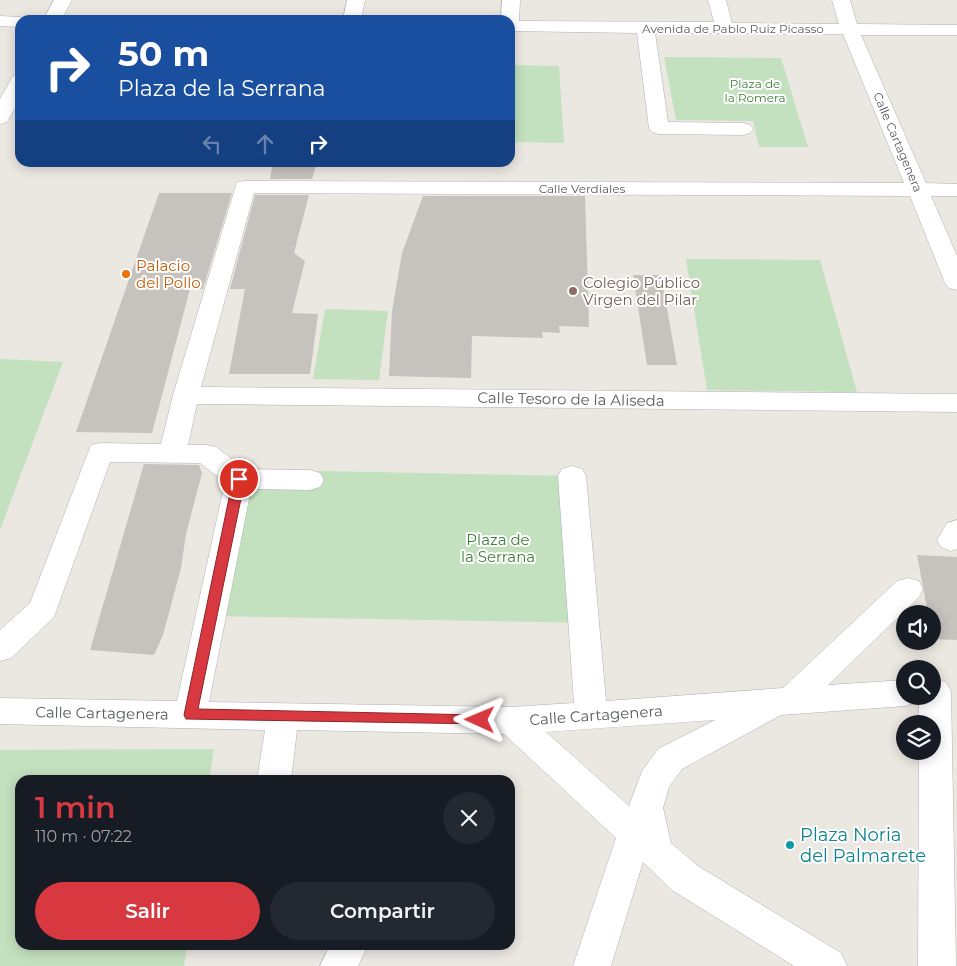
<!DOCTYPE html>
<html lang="es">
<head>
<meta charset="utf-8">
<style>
	:root { --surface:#171b24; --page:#242831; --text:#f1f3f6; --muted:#9ea1a6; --accent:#d83940 }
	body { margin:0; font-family:Montserrat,sans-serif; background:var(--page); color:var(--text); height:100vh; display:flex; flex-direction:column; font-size:19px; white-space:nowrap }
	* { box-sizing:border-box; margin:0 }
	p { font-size:16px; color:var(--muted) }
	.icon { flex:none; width:28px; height:28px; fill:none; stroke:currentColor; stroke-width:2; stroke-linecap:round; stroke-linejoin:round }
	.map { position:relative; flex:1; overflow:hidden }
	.panel { position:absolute; left:15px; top:775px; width:500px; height:175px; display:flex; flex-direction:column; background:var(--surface); border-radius:15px; box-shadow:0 2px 12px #0003 }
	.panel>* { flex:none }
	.hud { position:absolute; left:15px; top:15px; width:500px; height:152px; border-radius:15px; box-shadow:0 2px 12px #0003; background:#1a4fa0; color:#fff; overflow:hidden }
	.controls { position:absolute; left:896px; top:605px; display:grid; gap:10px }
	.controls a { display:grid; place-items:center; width:45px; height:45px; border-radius:50%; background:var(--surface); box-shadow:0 2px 12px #0003; font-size:25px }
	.pin { position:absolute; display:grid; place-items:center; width:42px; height:42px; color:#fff; margin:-21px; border:2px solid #fff; border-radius:50%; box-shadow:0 1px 5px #0007 }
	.me { position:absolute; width:55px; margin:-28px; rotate:271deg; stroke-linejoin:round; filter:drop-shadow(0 0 4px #0008) }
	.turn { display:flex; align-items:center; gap:18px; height:105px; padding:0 20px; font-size:22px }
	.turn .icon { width:65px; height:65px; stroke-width:2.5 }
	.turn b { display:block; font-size:35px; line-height:42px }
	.lanes { display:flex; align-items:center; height:48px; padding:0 20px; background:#0003; justify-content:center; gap:25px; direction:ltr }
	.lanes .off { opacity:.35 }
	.round { display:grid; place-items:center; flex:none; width:52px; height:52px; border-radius:26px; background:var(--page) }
	.summary { display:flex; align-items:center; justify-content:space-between; height:85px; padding:0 20px }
	h1 { font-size:30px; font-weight:600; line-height:38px; color:var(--accent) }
	.primary-button { display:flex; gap:10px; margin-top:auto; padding:10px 20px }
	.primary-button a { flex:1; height:58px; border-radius:30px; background:var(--accent); color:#fff; font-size:20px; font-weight:600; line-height:58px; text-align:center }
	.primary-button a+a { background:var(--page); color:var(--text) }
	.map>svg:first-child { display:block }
	.green { fill:#c3e1bf }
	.building { fill:#c6c2bd }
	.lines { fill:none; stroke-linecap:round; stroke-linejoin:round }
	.minor-casing { stroke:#aeb2b5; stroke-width:1 }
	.minor { fill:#fff; fill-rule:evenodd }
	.route { fill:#d83940; stroke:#8c252a }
	.food-dot { fill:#e8710a; stroke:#fff; stroke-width:2 }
	.education-dot { fill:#8d6e63; stroke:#fff; stroke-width:2 }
	.culture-dot { fill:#0f9aa8; stroke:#fff; stroke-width:2 }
	.labels { text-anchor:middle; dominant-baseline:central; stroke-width:4; stroke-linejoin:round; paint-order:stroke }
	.far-street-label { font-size:12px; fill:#595d60; stroke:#fff }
	.far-park-label { font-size:12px; fill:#407e3b; stroke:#fff }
	.food-label { font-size:15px; fill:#c56008; stroke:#fff; text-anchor:start }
	.education-label { font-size:15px; fill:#785e54; stroke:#fff; text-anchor:start }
	.street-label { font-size:15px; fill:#595d60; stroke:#fff }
	.park-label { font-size:15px; fill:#407e3b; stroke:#fff }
	.near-culture-label { font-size:18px; fill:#0d838f; stroke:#fff; text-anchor:start }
</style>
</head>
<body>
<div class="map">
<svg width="957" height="966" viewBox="0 0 957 966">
	<rect width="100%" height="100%" fill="#ebe7e1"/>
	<path class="green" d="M664,57L781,58L808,147H759L753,121L676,120Z
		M510,65L559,66L564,143L510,142Z
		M686,259L820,260L857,392L707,390Z
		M325,309L388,311L379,380L313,379Z
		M0,359L63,362L0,530Z
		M318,471L572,476L584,623L211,616L239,479L310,480Z
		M214,749L209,780H20V945H187L184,966H0V750Z"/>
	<path class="building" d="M273,162H317L312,179H270Z
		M159,193H232L203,289H190L152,433L76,432Z
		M255,195H309L294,253L305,261L292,313L318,314L310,374H229L245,289H230Z
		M423,196H585L589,327L559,326L560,333L542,332L543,338L472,336L471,378L389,376L392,311L402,253Z
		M633,275H661L677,365H647Z
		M144,464L199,465L202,473L186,534L181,568L163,635L154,655L90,650Z
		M917,555L957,557V640L933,639L932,614H928Z"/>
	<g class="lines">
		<defs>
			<path id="minor" d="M54,0H72L61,20H43Z
				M347,0H365L361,20H343Z
				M502,0H520L519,21L714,22L708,0H726L732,23L839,24L832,0H850L857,24L957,25V35H861L926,183L957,184V196H931L957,256V290L949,288L945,283L910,196L254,193L201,387L957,394V412L197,404L188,445H206L216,447L245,469L310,470L320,473L324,480L320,487L310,490L251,489L209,702L511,707L574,703L558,476L562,469L572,466L582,469L586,476L606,701L783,688L897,581L908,578L919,581L923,589L919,597L828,685L905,680V696H932V679L946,682L951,691L956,966H918L919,751H932V724H919V697L916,702L905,706L781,715L682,769L669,787L663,808L671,843L698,866L841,953L847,966H794L672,890L643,862L611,966H573L616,838L504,734L297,730L291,780H257L265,730L0,724V698L177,701L225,482L200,463L110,462L54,617L11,658L0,661V630L30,603L91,445L100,443L161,444L173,395L237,182L245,181L904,183L843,34L655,33L668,122L743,123L750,125L753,129L750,133L743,135L659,134L652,132L649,128L637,33L510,31V20H501ZM715,720L658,749L642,771L629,806L546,732Z
				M0,16L20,17L28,20H20V27L0,26Z
				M20,74V99L7,122L0,124V99L13,76Z
				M957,520V549L951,551L941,547L937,540L947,523Z
				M330,945H368L358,966H320Z"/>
		</defs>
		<use href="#minor" class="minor-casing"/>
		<use href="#minor" class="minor"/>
	</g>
	<path class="route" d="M239,475L245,479L198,709L480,715L484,716L486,720L484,724L186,719L184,715L233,479Z"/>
	<circle class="food-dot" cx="126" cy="274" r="5"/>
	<circle class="education-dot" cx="573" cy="291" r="5"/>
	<circle class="culture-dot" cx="790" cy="845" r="5"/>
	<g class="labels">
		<g class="far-street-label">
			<text x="733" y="28">Avenida de Pablo Ruiz Picasso</text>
			<text transform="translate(898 142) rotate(67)">Calle Cartagenera</text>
			<text x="582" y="188">Calle Verdiales</text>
		</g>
		<g class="far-park-label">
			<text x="755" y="83">Plaza de<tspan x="755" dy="14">la Romera</tspan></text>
		</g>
		<g class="food-label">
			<text x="136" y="265">Palacio<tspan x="136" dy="17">del Pollo</tspan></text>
		</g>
		<g class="education-label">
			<text x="583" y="282">Colegio Público<tspan x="583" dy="17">Virgen del Pilar</tspan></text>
		</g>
		<g class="street-label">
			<text transform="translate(571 399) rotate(1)">Calle Tesoro de la Aliseda</text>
			<text transform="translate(102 713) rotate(1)">Calle Cartagenera</text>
			<text transform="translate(596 715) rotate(-4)">Calle Cartagenera</text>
		</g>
		<g class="park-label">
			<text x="498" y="539">Plaza de<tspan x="498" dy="17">la Serrana</tspan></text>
		</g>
		<g class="near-culture-label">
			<text x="800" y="835">Plaza Noria<tspan x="800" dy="21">del Palmarete</tspan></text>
		</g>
	</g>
</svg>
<div class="controls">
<a><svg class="icon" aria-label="sound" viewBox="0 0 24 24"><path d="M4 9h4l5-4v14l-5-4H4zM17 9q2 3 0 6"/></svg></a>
<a><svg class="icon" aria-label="search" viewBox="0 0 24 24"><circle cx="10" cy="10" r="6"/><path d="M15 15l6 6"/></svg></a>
<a><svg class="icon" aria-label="layers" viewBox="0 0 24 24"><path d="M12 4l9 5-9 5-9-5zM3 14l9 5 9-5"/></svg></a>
</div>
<div class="pin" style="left:239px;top:479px;background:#d93025"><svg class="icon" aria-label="arrive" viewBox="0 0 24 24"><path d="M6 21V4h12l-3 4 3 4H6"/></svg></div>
<svg class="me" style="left:480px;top:720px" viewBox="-20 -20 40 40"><path d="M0-17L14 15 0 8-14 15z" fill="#d83940" stroke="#fff" stroke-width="4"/></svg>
<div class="hud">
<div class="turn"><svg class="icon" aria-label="right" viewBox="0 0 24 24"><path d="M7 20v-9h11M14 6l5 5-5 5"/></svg><div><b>50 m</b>Plaza de la Serrana</div></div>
<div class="lanes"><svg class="icon off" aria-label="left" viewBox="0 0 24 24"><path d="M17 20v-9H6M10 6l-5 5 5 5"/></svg><svg class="icon off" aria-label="ahead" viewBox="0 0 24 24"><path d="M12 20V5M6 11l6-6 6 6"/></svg><svg class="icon" aria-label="right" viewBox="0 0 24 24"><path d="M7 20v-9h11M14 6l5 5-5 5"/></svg></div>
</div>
<section class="panel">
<div class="summary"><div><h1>1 min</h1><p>110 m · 07:22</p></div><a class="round"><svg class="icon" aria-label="close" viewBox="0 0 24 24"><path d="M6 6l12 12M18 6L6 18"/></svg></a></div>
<div class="primary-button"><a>Salir</a><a>Compartir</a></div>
</section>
</div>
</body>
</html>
